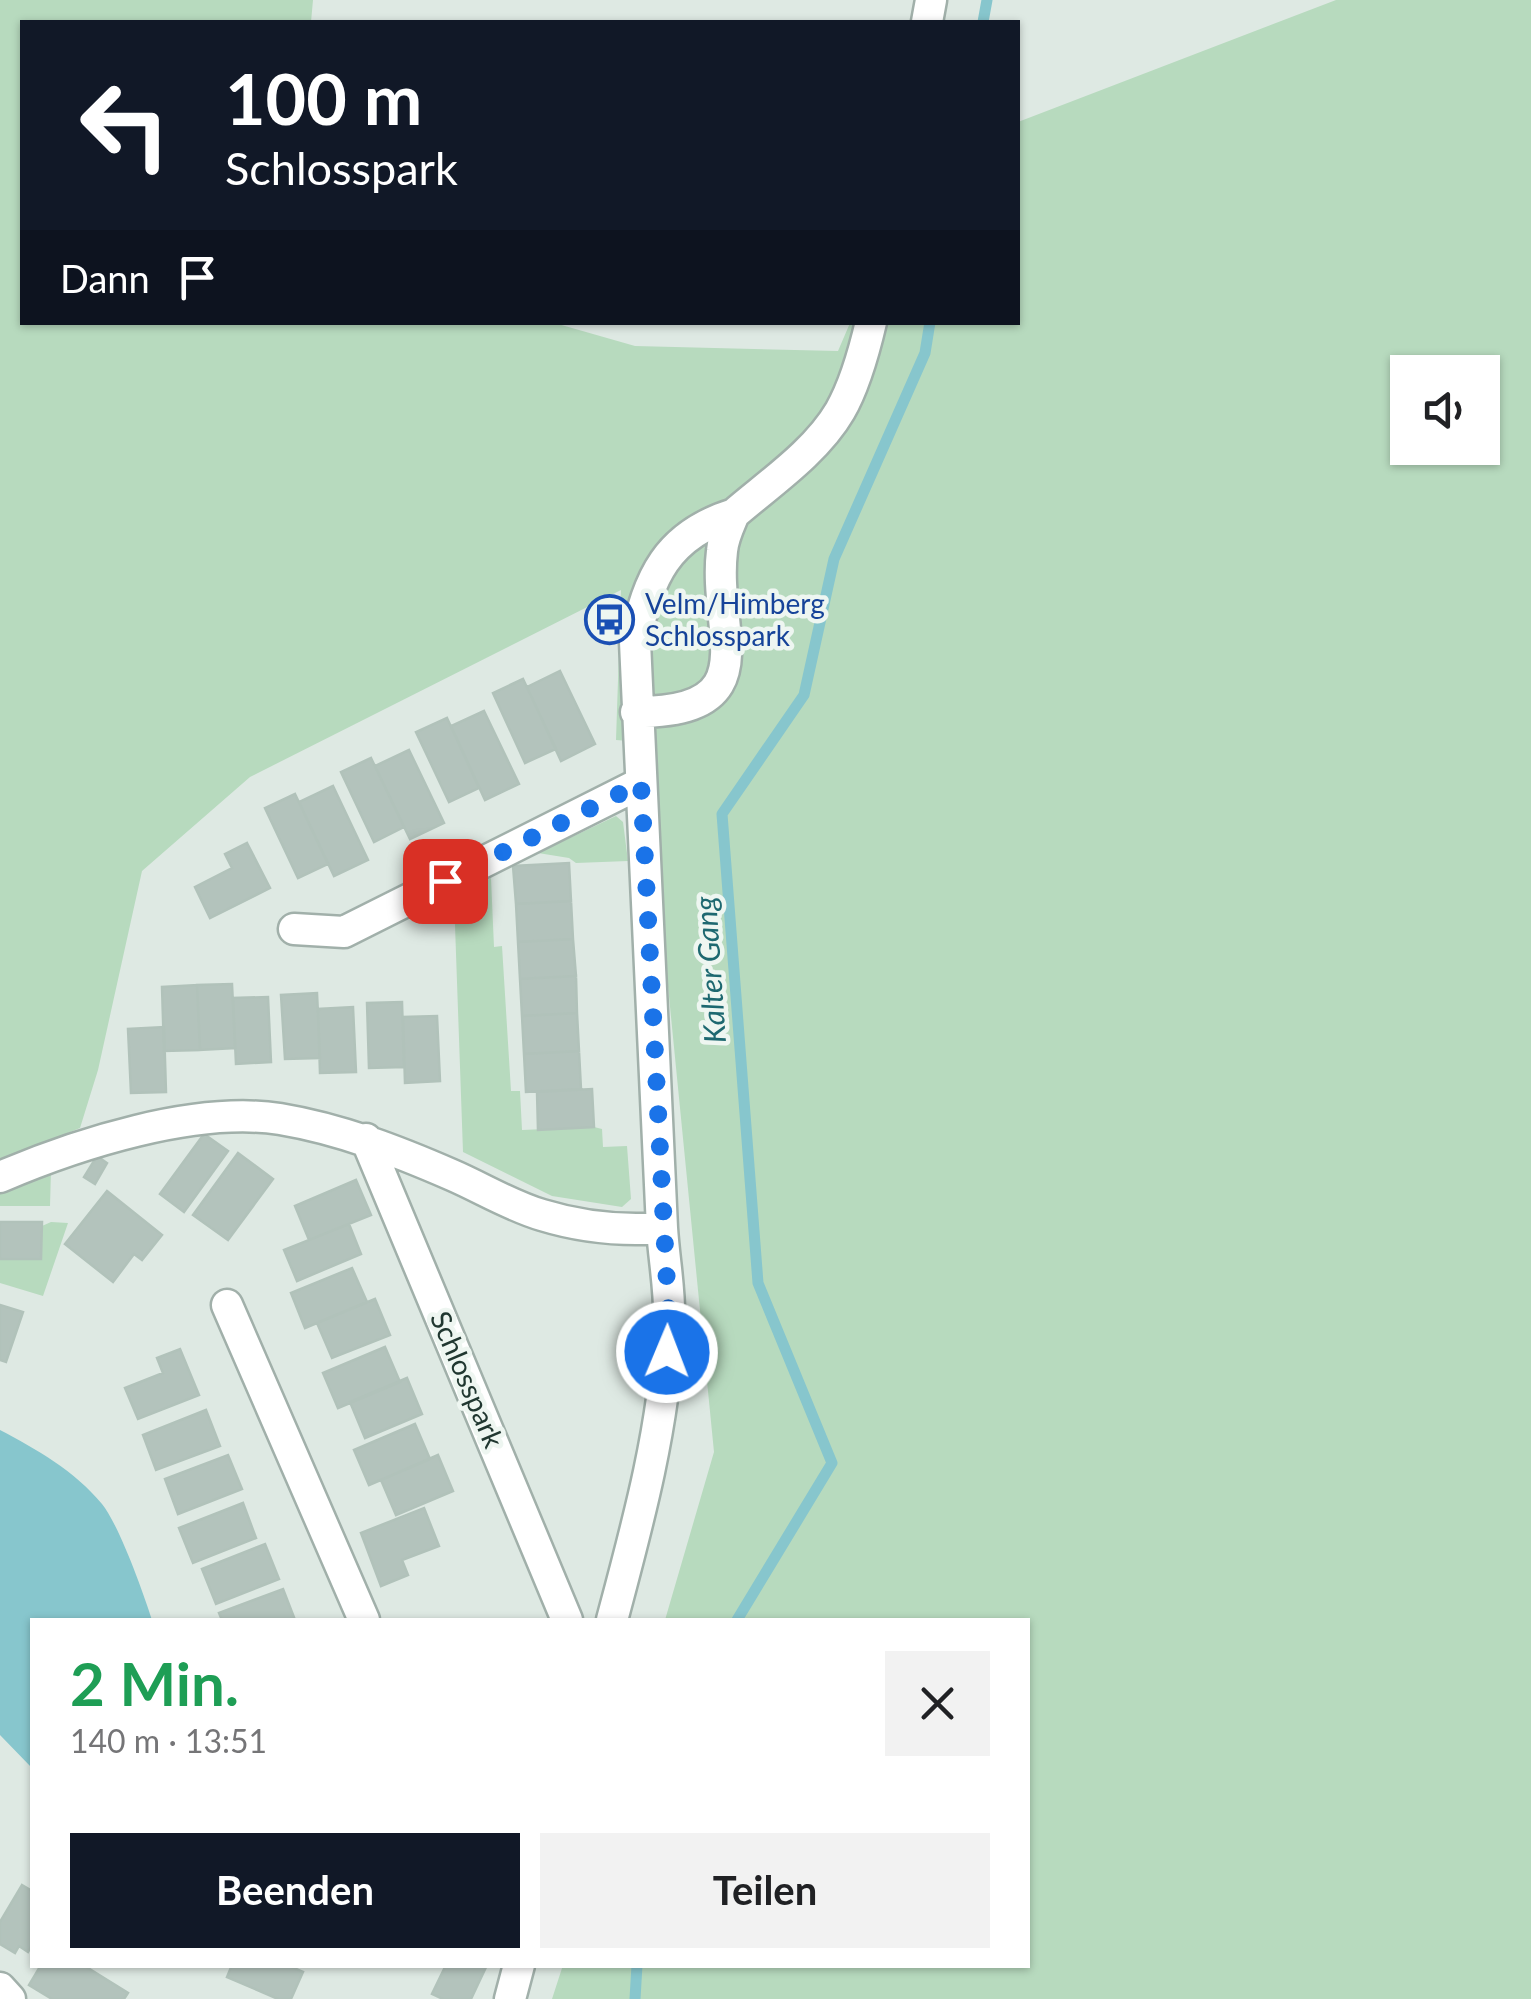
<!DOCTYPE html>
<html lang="de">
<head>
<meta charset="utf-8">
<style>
	:root { --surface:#fff; --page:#f2f2f2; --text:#202124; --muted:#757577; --accent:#111827 }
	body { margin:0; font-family:Lato,sans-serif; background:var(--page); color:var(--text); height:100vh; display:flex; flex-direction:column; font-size:38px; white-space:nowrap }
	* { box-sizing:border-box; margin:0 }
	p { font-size:32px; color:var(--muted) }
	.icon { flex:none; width:55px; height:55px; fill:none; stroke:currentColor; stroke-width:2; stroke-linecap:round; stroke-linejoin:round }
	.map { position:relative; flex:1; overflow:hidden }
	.side { position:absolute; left:30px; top:1618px; width:1000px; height:350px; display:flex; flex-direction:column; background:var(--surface); border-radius:0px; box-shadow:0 2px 8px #0004 }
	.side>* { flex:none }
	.top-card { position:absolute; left:20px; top:20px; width:1000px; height:305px; border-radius:0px; box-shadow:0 2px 8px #0004; background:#111827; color:#fff; overflow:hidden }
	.fabs { position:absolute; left:1390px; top:355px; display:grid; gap:20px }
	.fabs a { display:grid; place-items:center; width:110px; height:110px; border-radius:0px; background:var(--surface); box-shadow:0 2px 8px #0004; font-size:50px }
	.pin { position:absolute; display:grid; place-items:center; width:85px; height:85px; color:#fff; margin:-42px; border-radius:20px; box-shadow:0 5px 15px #0006 }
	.me { position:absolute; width:110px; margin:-55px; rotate:1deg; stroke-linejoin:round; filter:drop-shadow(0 0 8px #0008) }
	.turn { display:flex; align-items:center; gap:35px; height:210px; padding:0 40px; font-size:45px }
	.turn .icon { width:130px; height:130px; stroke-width:2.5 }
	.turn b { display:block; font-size:70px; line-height:85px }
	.then { display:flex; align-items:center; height:95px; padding:0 40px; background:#0003; gap:20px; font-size:38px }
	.round { display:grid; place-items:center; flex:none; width:105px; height:105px; border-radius:0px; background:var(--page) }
	.headline { display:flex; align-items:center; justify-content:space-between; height:170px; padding:0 40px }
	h1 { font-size:60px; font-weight:700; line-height:75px; color:#1e9e55 }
	.cta { display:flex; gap:20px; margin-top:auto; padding:20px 40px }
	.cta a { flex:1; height:115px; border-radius:0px; background:var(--accent); color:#fff; font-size:40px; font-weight:700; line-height:115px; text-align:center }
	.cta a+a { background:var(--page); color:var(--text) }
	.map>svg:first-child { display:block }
	.green { fill:#b7dabe; fill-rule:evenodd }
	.water { fill:#87c6cd }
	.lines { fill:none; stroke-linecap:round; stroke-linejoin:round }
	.stream { stroke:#87c6cd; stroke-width:11 }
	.building { fill:#b3c3bc; stroke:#b1c2ba; stroke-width:2.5 }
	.street-casing { stroke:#a1b0aa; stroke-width:35 }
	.street { stroke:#fff; stroke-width:30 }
	.route { stroke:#1a73e8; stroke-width:18; stroke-dasharray:0 32.4 }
	.labels { text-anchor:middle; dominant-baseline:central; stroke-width:9; stroke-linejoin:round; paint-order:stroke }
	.transit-label { font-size:28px; fill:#164399; stroke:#eef6f1; text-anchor:start }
	.street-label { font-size:28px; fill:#203730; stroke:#eef6f1 }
	.water-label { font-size:30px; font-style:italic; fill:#1d6870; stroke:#eef6f1 }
</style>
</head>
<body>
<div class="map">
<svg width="1531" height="1999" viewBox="0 0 1531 1999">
	<rect width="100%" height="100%" fill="#dee9e3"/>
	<path class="green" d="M0,0H313L311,22H22V322H551L635,346L838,351L850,323L1018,322V122L1336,0H1531V1999H552L563,1965H1028V1620H665L714,1452L664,946L655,743L616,740L621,590L250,777L142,871L98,1070L80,1128L0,1161ZM1408,372H1482V448H1408Z
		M616,816L623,822L628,861L576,863L569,858L538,853Z
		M491,878L494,947L502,946L511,1091H520L522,1130L594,1127L602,1129L603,1147L627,1146L631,1199L622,1207L552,1196L463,1152L454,897Z
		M51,1170L50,1206H0V1192L31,1175Z
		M51,1222L68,1223L43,1296L0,1283V1259H41L42,1226Z"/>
	<path class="water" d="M0,1430C36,1449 75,1471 102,1504C119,1525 143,1592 152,1620H32V1768L0,1735Z"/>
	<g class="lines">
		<path class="stream" d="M983,22L987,0
			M737,1620L832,1463L758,1283L722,814L804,695L834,559L925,353L930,322
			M635,1999L637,1965"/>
	</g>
	<path class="building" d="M560,671L595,744L561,761L527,687Z
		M523,679L556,749L525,763L493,693Z
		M484,711L519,784L485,800L451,726Z
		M447,718L479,788L449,802L416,732Z
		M409,750L444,823L410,839L375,766Z
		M371,758L404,827L374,842L341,772Z
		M333,786L368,860L334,876L299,802Z
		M295,794L328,864L298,878L265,808Z
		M247,843L270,888L210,918L195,887L232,868L225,854Z
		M569,863L571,901L516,904L513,866Z
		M571,901L573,939L518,942L516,904Z
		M573,939L576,976L520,979L518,942Z
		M576,976L577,1013L522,1016L520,979Z
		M232,984L235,1048L200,1050L197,985Z
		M197,985L200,1050L164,1051L162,987Z
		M317,993L320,1058L285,1059L281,995Z
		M268,997L271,1062L236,1064L233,998Z
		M402,1002L404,1067L369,1068L367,1003Z
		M353,1007L356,1072L320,1073L318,1009Z
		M577,1013L579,1051L524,1054L522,1016Z
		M437,1016L440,1081L405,1083L403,1017Z
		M164,1027L166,1092L131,1093L128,1029Z
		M579,1051L581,1089L526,1092L524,1054Z
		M592,1089L594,1127L538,1130L537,1092Z
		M204,1134L228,1151L184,1212L160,1194Z
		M238,1153L273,1179L228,1240L193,1215Z
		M97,1156L107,1163L95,1184L84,1177Z
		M356,1180L371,1215L309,1240L295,1206Z
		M107,1191L162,1235L142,1260L134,1254L113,1282L65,1244Z
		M0,1222H42L41,1259H0Z
		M349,1224L361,1254L297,1281L284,1250Z
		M352,1268L367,1302L305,1328L291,1293Z
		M375,1299L390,1335L332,1358L317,1323Z
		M0,1305L23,1312L6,1362L0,1360Z
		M385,1347L400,1382L338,1408L323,1373Z
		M180,1349L199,1395L138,1419L125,1388L163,1373L157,1358Z
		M407,1378L422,1414L365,1438L350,1402Z
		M206,1410L220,1446L156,1470L143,1435Z
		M415,1424L430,1459L369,1485L354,1450Z
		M228,1455L242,1489L178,1514L165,1479Z
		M438,1455L453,1491L396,1515L381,1480Z
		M243,1503L256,1538L193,1563L179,1528Z
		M424,1508L439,1546L402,1560L408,1575L381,1586L361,1533Z
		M265,1544L279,1579L216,1604L202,1569Z
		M283,1589L295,1620H222L219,1613Z
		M22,1885L32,1891V1945L28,1952L19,1946L15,1953L0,1944V1922Z
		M41,1965H90L88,1968L128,1993L124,1999H52L29,1985Z
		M232,1965H287L303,1972L291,1999H278L227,1977Z
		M446,1965H487L471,1999H443L432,1994Z"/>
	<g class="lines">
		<defs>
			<path id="street" d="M927,22L931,0
				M636,712C770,712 712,632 722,551C723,538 729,526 734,514C770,483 816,452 840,411C855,385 864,352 871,322
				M294,929L344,932L641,783
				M366,1139L567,1620
				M0,1177C77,1144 195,1106 280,1119C340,1129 397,1151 452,1175C482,1188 511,1206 542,1215C581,1227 622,1231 662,1228
				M227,1305L364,1620
				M612,1620C638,1523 664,1428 669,1327C671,1295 664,1261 662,1228L635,642C648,577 667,535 734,514
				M0,1988L10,1999
				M510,1999L519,1965"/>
		</defs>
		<use href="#street" class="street-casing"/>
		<use href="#street" class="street"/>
	</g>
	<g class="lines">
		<path class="route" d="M445,881L641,783L669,1323L667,1352"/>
	</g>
	<defs>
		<symbol id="bus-ring" viewBox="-11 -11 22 22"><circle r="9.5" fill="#eef6f1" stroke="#1a4fb4" stroke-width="1.5"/><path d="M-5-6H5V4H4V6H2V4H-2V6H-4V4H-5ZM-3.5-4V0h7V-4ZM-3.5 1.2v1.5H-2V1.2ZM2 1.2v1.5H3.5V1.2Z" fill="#1a4fb4"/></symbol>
	</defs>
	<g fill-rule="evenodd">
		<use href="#bus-ring" x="582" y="592" width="55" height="55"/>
	</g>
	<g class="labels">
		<g class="transit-label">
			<text x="645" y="603">Velm/Himberg<tspan x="645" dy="32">Schlosspark</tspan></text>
		</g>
		<g class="street-label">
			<text transform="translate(468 1379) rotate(67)">Schlosspark</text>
		</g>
		<g class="water-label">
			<text transform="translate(709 970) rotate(-94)">Kalter Gang</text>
		</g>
	</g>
</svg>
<div class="fabs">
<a><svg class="icon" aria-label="sound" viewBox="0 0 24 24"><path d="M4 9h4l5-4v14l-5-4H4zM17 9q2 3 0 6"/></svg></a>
</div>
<div class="pin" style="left:445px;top:881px;background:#d93025"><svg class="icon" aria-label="arrive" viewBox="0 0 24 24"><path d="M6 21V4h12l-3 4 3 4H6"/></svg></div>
<svg class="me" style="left:667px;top:1352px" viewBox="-20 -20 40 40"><circle r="17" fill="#1a73e8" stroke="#fff" stroke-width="3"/><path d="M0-11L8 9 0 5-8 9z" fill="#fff"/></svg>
<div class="top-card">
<div class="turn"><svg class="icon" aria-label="left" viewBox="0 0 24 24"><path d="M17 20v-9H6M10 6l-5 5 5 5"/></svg><div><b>100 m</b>Schlosspark</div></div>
<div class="then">Dann<svg class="icon" aria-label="arrive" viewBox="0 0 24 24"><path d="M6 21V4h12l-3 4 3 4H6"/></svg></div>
</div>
<section class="side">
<div class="headline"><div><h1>2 Min.</h1><p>140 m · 13:51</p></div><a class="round"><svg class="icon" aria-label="close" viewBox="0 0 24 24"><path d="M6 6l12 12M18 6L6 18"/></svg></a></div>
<div class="cta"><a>Beenden</a><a>Teilen</a></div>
</section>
</div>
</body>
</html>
